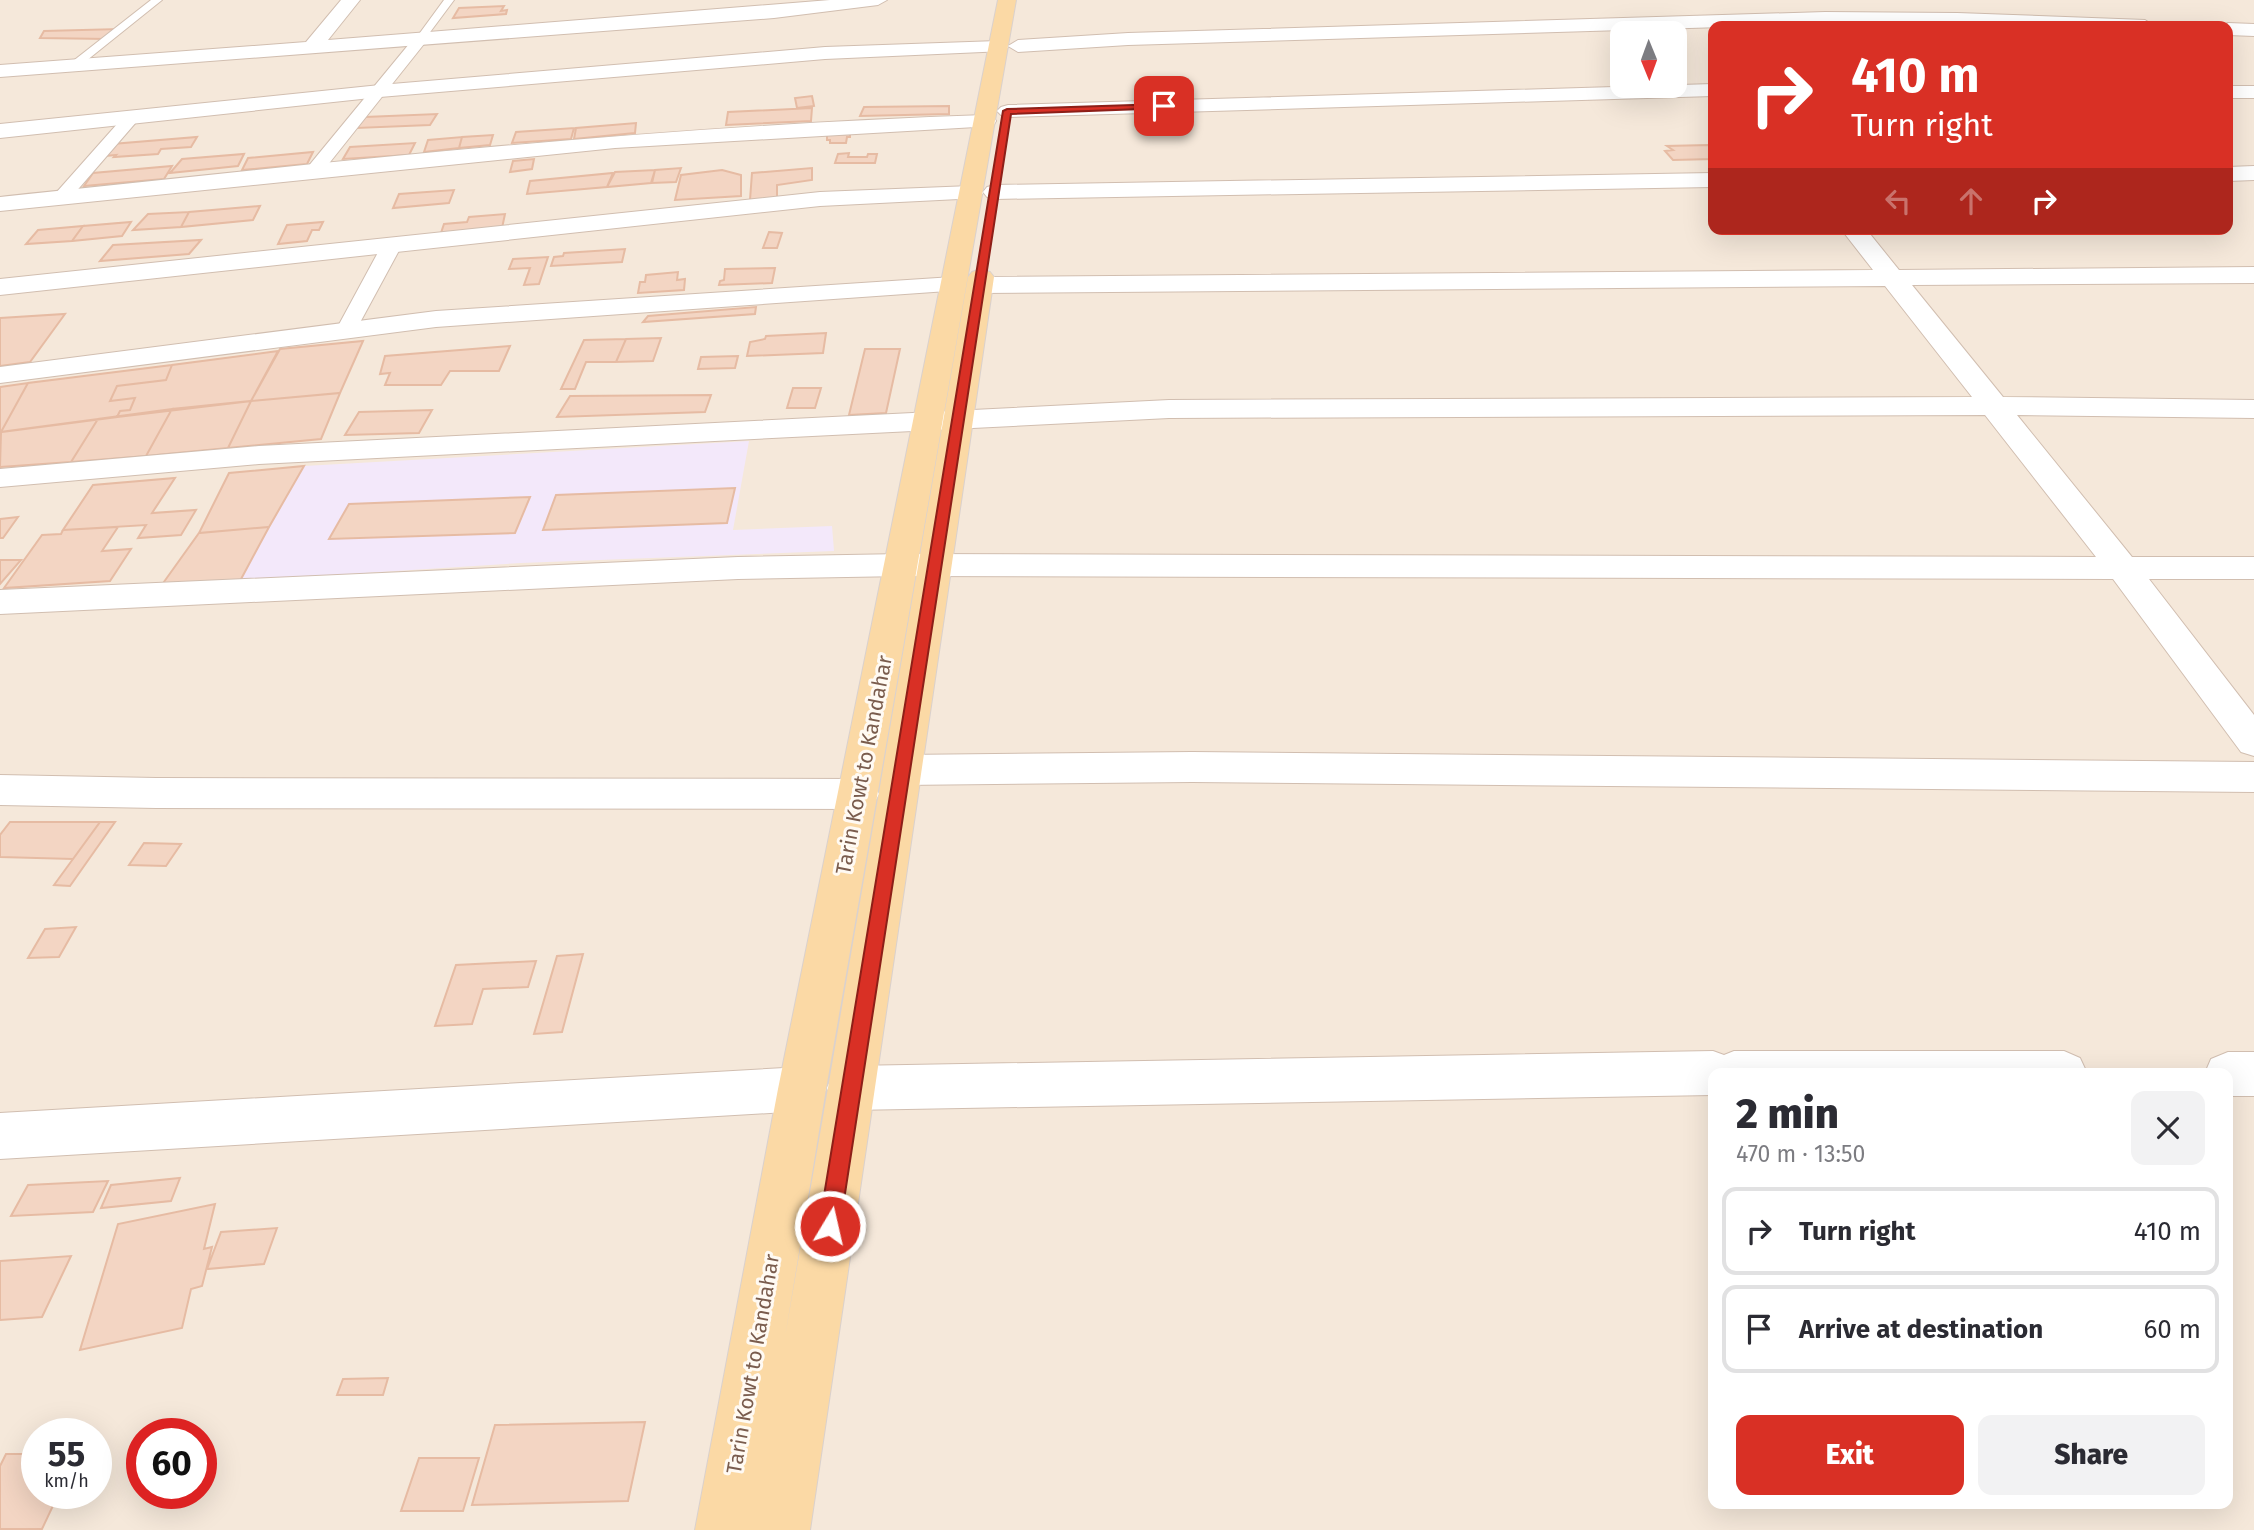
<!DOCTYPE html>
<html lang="en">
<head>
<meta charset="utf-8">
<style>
	:root { --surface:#fff; --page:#f2f2f3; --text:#2b2b33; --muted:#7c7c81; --line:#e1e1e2; --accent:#d93025 }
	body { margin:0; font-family:"Fira Sans",sans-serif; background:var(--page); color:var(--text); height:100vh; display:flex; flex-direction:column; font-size:26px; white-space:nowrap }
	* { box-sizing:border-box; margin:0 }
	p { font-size:23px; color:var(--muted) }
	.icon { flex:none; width:38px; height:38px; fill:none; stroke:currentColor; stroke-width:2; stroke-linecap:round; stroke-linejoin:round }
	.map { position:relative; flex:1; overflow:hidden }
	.drawer { position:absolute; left:1708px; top:1068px; width:525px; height:441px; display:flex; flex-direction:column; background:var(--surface); border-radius:14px; box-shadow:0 7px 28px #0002 }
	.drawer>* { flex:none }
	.banner { position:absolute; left:1708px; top:21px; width:525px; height:214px; border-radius:14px; box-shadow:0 7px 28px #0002; background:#d93025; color:#fff; overflow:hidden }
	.needle { width:46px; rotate:179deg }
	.fabs { position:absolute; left:1610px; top:21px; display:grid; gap:14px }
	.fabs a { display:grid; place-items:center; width:77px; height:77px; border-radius:14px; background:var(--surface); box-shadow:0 7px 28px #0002; font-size:35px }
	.speed { position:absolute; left:21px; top:1418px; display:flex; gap:14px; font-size:35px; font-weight:700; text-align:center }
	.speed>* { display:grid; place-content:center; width:91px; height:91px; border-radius:50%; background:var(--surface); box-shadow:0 7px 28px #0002; line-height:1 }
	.speed small { font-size:18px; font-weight:400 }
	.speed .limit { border:10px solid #d22; background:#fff; color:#111 }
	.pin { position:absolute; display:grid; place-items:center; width:60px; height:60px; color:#fff; margin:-30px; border-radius:14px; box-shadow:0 4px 10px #0006 }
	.me { position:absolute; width:77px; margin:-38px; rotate:9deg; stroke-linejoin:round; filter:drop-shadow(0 0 5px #0008) }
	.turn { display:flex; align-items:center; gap:24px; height:147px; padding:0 28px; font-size:32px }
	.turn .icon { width:91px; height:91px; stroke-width:2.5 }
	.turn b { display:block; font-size:49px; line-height:60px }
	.lanes { display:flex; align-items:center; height:66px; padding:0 28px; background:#0003; justify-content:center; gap:35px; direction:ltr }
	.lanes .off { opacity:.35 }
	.round { display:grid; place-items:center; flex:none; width:74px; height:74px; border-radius:14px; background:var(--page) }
	.overview { display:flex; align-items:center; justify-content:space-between; height:119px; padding:0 28px }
	h1 { font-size:42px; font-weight:800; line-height:52px }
	.primary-button { display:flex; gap:14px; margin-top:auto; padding:14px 28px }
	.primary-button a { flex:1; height:80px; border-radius:14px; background:var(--accent); color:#fff; font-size:28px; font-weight:800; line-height:80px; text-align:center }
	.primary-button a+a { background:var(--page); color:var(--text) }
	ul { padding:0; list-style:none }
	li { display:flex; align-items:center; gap:21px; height:88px; margin:0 14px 10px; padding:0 14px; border:4px solid var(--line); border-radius:14px }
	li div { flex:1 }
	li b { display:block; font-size:26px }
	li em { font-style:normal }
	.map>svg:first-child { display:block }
	.residential { fill:#f5e8da; fill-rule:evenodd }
	.education { fill:#f3e8fa }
	.building { fill:#f3d5c3; stroke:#e6bba3; stroke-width:2 }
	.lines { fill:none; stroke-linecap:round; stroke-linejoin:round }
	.service-casing { stroke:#d1beb0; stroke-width:2 }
	.pedestrian-casing { stroke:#d1beb0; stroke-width:2 }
	.minor-casing { stroke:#d1beb0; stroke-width:2 }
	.primary-casing { stroke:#dad1cd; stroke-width:2 }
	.service { fill:#fff; fill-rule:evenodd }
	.pedestrian { fill:#fff; fill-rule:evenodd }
	.minor { fill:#fff; fill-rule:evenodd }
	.primary { fill:#fbd9a5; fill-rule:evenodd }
	.route { fill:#d93025; stroke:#8d1f18; stroke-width:2 }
	.labels { text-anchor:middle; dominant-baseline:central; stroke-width:6; stroke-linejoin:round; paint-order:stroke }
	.street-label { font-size:21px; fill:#7a5c4d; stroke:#fffaf3 }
</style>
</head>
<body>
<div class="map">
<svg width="2254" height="1530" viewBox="0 0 2254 1530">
	<rect width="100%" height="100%" fill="#fdf6ec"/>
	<path class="residential" d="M0,0H2254V1530H0ZM1713,26H2228V229H1713ZM1622,33H1675V86H1622ZM1713,1073H2228V1503H1713ZM37,1433H96V1493H37ZM142,1433H201V1493H142Z"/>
	<path class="education" d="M749,441L733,530L832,526L834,551L521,563L240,581L304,466Z"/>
	<path class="building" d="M504,6L501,11L507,10L506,14L453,18L459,8Z
		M119,29L107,39L40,38L44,31Z
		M812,96L814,106L797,108L795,98Z
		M949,106V114L860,116L864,107Z
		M812,108L811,121L726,125L728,112Z
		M437,114L430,125L357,128L365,117Z
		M636,123L635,133L574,139L576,128Z
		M574,128L571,139L512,143L516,132Z
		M850,134V137H847L846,143H830V140H827V135Z
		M493,135L490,145L459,148L462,137Z
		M197,137L191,147L161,149L158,154L114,157L116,155L104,156L112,144Z
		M462,137L459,148L424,152L428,140Z
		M415,143L409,155L343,159L350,147Z
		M1709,145L1713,150V159L1673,160L1665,151L1673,150L1667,146Z
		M313,152L307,164L242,170L248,158Z
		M849,153L848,157H867L868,154H877L875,163H835L838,154Z
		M244,154L238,166L170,173L182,159Z
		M534,159L532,169L510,172L513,161Z
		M172,166L164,179L84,186L93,173Z
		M681,168L676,182L652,183L655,170Z
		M812,168V180L777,185V198L750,200L752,173Z
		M655,170L651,183L607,187L615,172Z
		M722,170L741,175V196L675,200L681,175Z
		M613,173L607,187L527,194L530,181Z
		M454,190L449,203L393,208L399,194Z
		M260,206L253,220L181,227L189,212Z
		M189,212L181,227L133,230L148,214Z
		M505,214L502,228L441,233L444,224L467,222L469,217Z
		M131,222L122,236L72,241L83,226Z
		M323,222L319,230H312L307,241L278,244L287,225Z
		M83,226L72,241L26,244L38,230Z
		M769,232L782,233L777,248H763Z
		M201,240L189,254L100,261L113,245Z
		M625,249L622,262L551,266L554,257L563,256L564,253Z
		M548,257L539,284L524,285L530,268L509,269L513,259Z
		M775,268L772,283L719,285L720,281L724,280L725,269Z
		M678,272L677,280L685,279L684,290L638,293L640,282H645L646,275Z
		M756,307L755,314L643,322L648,316Z
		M65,314L30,362L0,366V318Z
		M826,333L823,353L747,356L750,342L765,339L766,336Z
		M661,338L653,361L616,362L626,339Z
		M626,339L616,362H586L575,389H561L584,340Z
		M363,341L340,393L251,401L280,349Z
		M510,346L499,371H450L441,385H385L390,373L380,374L385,356Z
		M865,349H900L886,413L849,415Z
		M278,351L251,401L117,417L120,411L130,410L135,398L110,401L117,386L166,380L172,365Z
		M738,356L735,368L698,369L701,357Z
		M172,365L166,380L117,386L110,401L135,398L130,410L120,411L117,417L1,432L28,383Z
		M28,383L1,432H0V387Z
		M793,388H821L815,408H787Z
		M340,393L321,439L228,448L251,401Z
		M711,395L705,412L557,417L570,396Z
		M251,401L228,448L146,456L172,409Z
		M172,409L146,456L71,462L98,419Z
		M432,410L419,433L345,435L359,412Z
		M98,419L71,462L0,467L1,432Z
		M304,466L269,527L199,533L229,473Z
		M175,478L152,513L196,510L181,535L138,538L146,525L63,530L93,485Z
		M735,488L727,523L543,530L556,495Z
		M530,497L515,533L329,539L349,504Z
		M18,517L3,538H0V519Z
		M118,527L102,551L131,549L110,581L4,588L42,535L61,534L63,530Z
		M269,527L240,581L161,586L199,533Z
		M0,560H21L0,584Z
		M10,822H100L73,859L0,857V835Z
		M100,822H115L70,886L54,885Z
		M144,843L181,844L166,866L129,865Z
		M76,927L59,957L28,958L45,929Z
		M583,954L562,1032L534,1034L557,956Z
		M536,961L528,987L483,989L472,1024L435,1026L456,965Z
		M180,1178L171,1201L101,1208L111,1185Z
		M108,1181L93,1212L11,1216L28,1185Z
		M215,1204L204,1249L212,1247L202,1286L191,1289L182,1328L80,1350L118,1224Z
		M277,1228L264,1264L207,1269L221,1232Z
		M71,1256L42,1317L0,1320V1261Z
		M388,1378L383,1395H337L343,1379Z
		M645,1422L628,1501L472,1505L495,1425Z
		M6,1454H37V1493H59L42,1529H0V1466Z
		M419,1458H479L463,1511H401Z"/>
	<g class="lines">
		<defs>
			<path id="service" d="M151,0H162L76,69H68V65Z
				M444,0H454L422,43H416L414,41Z"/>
			<path id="pedestrian" d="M419,37L424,38L426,41L424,44L319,176H307L304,172L307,168L414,38Z
				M132,112L138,114L140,117L138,120L67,202H55L52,198L55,194L126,114Z
				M392,239L402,245L356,330L353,334H339L336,330L382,245Z"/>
			<path id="minor" d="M341,0H360L328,40L830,0H887L878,5L774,18L0,77V65L306,42Z
				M1825,12L1957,13L2145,20L2154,26L1825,24L1128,45L1018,52L1008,46L1018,40L1128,33Z
				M2228,23L2254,24V36L2228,35V26H2220Z
				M998,41L1005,43L1008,47L1005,51L825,59L380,97L0,138V124L380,85L825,47Z
				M1713,84V96L1008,117L1001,115L997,111L1001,107L1008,105Z
				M2228,86H2254V98H2228Z
				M985,115L993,116L996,121L993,126L615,148L0,211V197C328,162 655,126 985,115Z
				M2254,166V180L2228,181V167Z
				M1713,173V187L995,199L987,197L983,192L987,187L995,185Z
				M971,186L979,188L983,193L979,198L820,206L0,295V279L820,192Z
				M1841,229H1866L1899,270L2254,267V283L1912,285L2003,397L2254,400V418L2017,415L2132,557H2254V579H2149L2254,715V756L2241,752L2113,579L903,576L738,579L0,614V590L738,557L903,554L2096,557L1985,415L1169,418L259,464L0,487V469L259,446L1169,400L1972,397L1885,286L980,293L971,290L967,285L971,280L980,277L1873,270Z
				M953,277L962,280L966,285L962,290L436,327L0,383V367L436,311Z
				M1192,752L2254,762V792L1192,782L902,785L888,780L883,770L888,760L902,755Z
				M0,775L156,778L859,779L873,783L879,794L873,805L859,809L156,808L0,805Z
				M1713,1051L1724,1055L1734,1051H2064L2080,1058L2087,1073H1713V1095L851,1110L834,1104L827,1088L834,1072L851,1066Z
				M2228,1052H2254V1096H2228V1073H2205L2211,1059Z
				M802,1067L819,1073L826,1089L819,1105L802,1111L0,1159V1113Z"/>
			<path id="primary" d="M998,0H1016L826,1089L785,1337L968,277L972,272L981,269L990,272L994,277L810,1530H695L778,1089Z"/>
		</defs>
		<use href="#service" class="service-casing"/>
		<use href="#pedestrian" class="pedestrian-casing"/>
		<use href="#minor" class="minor-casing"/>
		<use href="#primary" class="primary-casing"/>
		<use href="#service" class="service"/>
		<use href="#pedestrian" class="pedestrian"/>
		<use href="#minor" class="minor"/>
		<use href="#primary" class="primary"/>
	</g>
	<path class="route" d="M1164,104L1167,108L1011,114L840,1226L837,1234L830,1237L822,1234L819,1226L1003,111L1007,109Z"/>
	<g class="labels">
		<g class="street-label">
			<text transform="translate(864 765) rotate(-79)">Tarin Kowt to Kandahar</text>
			<text transform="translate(753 1364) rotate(-80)">Tarin Kowt to Kandahar</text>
		</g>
	</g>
</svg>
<div class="fabs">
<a><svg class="needle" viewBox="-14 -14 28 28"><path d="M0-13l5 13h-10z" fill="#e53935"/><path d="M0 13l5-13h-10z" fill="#7c7c81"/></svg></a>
</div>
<div class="speed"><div>55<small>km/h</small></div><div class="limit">60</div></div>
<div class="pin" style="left:1164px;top:106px;background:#d93025"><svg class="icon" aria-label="arrive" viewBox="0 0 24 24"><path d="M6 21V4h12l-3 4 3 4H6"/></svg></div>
<svg class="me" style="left:830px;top:1226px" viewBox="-20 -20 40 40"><circle r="17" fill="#d93025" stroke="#fff" stroke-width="3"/><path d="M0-11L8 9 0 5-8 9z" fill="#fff"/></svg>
<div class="banner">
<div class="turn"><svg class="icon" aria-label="right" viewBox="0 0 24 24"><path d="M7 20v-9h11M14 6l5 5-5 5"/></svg><div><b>410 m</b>Turn right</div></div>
<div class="lanes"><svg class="icon off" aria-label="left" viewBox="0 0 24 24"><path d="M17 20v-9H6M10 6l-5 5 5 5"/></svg><svg class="icon off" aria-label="ahead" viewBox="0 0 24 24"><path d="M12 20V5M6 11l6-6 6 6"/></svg><svg class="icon" aria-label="right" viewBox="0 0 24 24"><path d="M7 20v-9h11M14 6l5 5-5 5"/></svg></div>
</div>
<section class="drawer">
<div class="overview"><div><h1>2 min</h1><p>470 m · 13:50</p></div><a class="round"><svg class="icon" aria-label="close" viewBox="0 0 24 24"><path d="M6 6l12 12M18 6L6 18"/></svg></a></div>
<ul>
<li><svg class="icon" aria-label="right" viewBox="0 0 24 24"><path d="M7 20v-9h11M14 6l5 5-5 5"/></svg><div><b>Turn right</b></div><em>410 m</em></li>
<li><svg class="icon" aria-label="arrive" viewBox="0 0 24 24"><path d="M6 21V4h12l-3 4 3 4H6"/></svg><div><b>Arrive at destination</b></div><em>60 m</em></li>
</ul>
<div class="primary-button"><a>Exit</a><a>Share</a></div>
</section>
</div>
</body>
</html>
